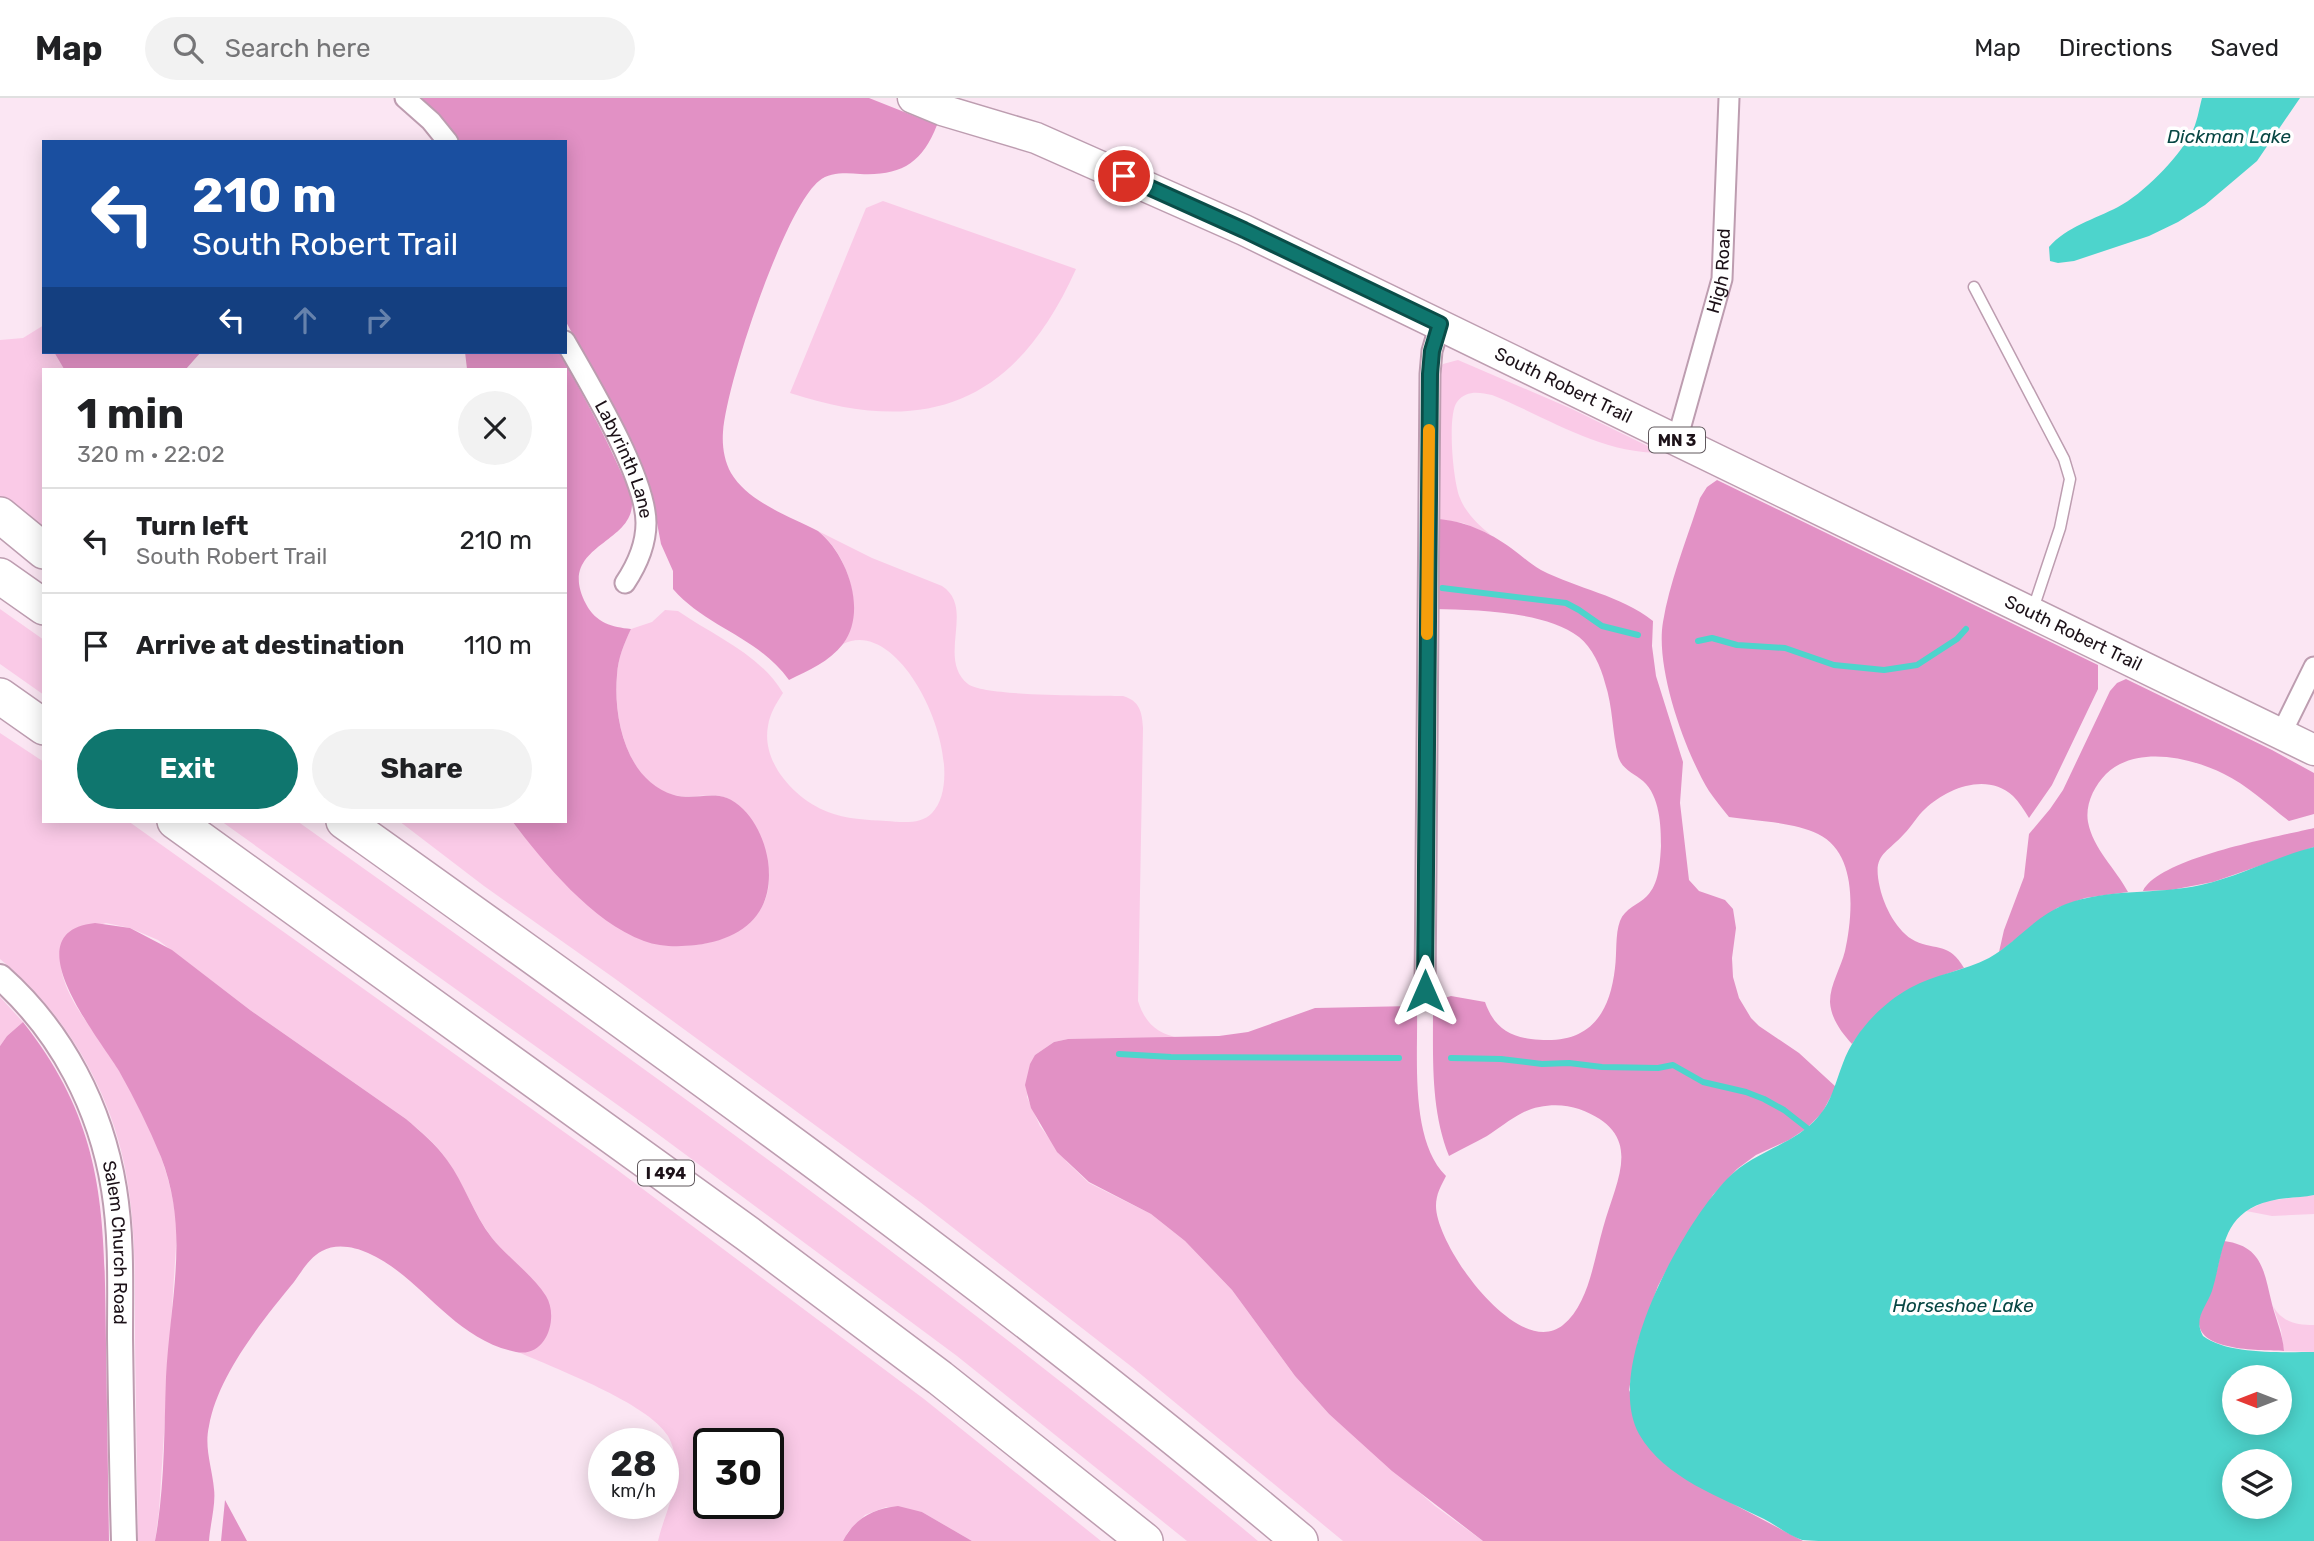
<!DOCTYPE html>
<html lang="en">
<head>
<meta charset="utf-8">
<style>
	:root { --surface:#fff; --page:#f2f2f2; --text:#202124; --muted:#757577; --line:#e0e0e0; --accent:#0f766e }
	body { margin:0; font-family:Rubik,sans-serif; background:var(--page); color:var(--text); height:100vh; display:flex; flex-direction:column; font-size:26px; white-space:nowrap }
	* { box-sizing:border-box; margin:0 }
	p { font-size:23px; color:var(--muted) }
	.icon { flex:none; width:38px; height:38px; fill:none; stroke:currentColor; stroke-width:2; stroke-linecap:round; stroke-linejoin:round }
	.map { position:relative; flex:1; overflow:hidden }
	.details { position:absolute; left:42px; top:270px; width:525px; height:455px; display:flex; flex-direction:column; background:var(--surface); border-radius:0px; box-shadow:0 4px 18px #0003 }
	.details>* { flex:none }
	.hud { position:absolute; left:42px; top:42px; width:525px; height:214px; border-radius:0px; box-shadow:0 4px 18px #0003; background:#1a4fa0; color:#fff; overflow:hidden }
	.needle { width:46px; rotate:270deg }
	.tools { position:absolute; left:2222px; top:1267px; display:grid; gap:14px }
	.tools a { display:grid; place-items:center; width:70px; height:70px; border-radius:50%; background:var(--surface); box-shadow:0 4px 18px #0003; font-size:35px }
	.speed { position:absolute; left:588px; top:1330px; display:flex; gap:14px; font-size:35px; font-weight:700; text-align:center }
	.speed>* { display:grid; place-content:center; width:91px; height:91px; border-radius:50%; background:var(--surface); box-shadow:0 4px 18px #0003; line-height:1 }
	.speed small { font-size:18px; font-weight:400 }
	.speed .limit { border:4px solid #111; border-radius:10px; background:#fff; color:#111 }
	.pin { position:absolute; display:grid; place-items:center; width:60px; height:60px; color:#fff; margin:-30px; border:4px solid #fff; border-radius:50%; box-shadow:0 2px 7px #0007 }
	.me { position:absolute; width:77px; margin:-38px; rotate:0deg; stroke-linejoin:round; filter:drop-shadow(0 0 5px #0008) }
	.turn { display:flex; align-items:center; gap:24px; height:147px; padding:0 35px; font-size:32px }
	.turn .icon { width:91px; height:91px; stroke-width:2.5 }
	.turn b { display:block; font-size:49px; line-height:60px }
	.lanes { display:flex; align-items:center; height:66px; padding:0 35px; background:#0003; justify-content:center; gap:35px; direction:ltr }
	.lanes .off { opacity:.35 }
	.round { display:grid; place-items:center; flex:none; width:74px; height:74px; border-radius:37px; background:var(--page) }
	.overview { display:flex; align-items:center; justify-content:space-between; height:119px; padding:0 35px }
	h1 { font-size:42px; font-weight:700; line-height:52px }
	.button { display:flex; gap:14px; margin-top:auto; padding:14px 35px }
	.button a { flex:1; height:80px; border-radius:42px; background:var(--accent); color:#fff; font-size:28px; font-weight:700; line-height:80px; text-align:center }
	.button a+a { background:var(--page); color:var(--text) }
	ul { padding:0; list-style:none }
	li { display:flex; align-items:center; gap:21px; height:105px; padding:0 35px; border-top:2px solid var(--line) }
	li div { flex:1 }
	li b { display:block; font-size:26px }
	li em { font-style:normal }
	header { display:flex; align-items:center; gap:42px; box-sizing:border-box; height:98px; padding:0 35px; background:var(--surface); border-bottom:2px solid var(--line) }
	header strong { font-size:33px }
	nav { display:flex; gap:38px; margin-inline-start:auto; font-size:24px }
	.search { width:490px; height:63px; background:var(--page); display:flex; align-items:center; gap:18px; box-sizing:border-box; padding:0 24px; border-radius:38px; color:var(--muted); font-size:26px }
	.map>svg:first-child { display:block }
	.green { fill:#facae7; fill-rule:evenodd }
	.forest { fill:#e291c5 }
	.water { fill:#4dd4cc; fill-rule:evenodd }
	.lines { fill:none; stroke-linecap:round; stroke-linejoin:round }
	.stream { stroke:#4dd4cc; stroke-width:6 }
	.service-casing { stroke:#bd9db0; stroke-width:13 }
	.minor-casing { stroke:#bd9db0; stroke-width:23 }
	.tertiary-casing { stroke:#bd9db0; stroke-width:28 }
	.primary-casing { stroke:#bd9db0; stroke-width:33 }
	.motorway-casing { stroke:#bd9db0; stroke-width:38 }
	.service { stroke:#fff; stroke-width:10 }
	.minor { stroke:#fff; stroke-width:19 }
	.tertiary { stroke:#fff; stroke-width:24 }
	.primary { stroke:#fff; stroke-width:30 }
	.motorway { stroke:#fff; stroke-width:35 }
	.route-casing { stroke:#0a4d48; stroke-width:18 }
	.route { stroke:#0f766e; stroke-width:12 }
	.slow { stroke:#f59e0b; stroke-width:12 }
	.labels { text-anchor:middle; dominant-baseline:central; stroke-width:7; stroke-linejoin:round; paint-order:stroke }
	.shield { fill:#fff; stroke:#60585d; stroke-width:2 }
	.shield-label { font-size:16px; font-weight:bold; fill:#1c1118 }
	.street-label { font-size:18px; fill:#1c1118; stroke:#fff }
	.water-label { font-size:19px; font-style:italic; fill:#074643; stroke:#fff }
</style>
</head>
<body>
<header>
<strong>Map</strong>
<div class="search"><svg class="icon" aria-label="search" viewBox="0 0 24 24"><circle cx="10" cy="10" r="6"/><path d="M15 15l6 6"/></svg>Search here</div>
<nav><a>Map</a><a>Directions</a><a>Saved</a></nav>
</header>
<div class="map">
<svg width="2314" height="1443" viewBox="0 0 2314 1443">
	<rect width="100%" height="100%" fill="#fbe6f3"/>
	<path class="green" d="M883,103L1076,171C1016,305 928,340 790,295L866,110Z
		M44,227V254H54L64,271H44V437L0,400V242L23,240Z
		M1458,262L1572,311L1662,355C1599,355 1549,320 1492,297C1479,294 1466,292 1457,304C1447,317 1453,384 1460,400C1466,415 1478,427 1491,437L1463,425L1436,421L1438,273L1443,266Z
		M818,433L872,460L942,488C976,510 936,560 968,586C985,599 1096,597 1123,598C1140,603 1142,614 1143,630L1138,903C1145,925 1157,936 1180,940L1068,941L1054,944L1035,957L1027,999L1040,1028L1067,1064L1089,1085L1151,1116L1185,1143L1232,1192L1295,1278L1329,1316L1435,1408L1483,1443H1343L1132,1269L920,1104L614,880L484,788L399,723H512C538,755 563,786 595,812C620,832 644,847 676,848C720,849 771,828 769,777C769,766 760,752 756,742C752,732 748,716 740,709C719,688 698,703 674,697C627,685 613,619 617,577C618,560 624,546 631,531L652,524L665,512L678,513C714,538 760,556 783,595C776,606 770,615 768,628C761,665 796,702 828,714C845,721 868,722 886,723C901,724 921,727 932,715C973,672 904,515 843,546C865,512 849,457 818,433Z
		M0,511L44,542V597L0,566Z
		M0,635L44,664V723H128L616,1071L924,1301L1101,1443H972L922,1414L886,1409L865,1417L848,1434L843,1443H658C663,1421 675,1398 676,1375C677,1363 674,1349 668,1338C648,1305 554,1270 518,1254H526L551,1216C545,1184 511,1165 492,1140C474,1116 465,1088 448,1064C438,1047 421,1034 406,1021L250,912L158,842L130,830L106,825L68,836C60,849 59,868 64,882C73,910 93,931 108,955C142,1008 173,1070 177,1132L159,1413L155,1443H138C137,1376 136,1308 135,1241C135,1190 136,1138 128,1087C115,999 68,917 0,861ZM709,1346H768V1405H709Z
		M221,723H297C623,955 950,1186 1258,1443H1187L957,1258L647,1028Z
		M0,899L23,924L7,938L0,948Z
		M2314,1097V1116L2272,1118L2246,1113L2267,1103Z
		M2273,1208C2282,1224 2296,1227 2314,1227V1254L2284,1253L2281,1232Z"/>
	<path class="forest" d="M422,0H869L937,27C922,66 900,78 860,76C846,75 830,74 819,83C784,111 726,287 723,334C722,347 724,363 731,375C748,404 789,418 818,433C847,456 868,513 843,546C829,564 809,572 789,582C757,538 707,530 673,491V473L661,446L651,393L624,331L565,222V44H460L449,28Z
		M54,254H201L186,271H64Z
		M465,254H559C581,293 603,333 621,374C625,383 631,394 632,404C634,447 555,447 586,506C596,525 612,529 631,531C624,546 618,560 617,577C613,619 626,683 674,697C700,704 719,687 743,711C757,725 765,744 768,763C775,815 744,841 696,847C679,849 660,849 644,843C592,824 544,765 512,723H565V271H467Z
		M1717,382L2098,567V591L2052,687L2029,720C2024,712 2019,704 2013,698C1987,674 1947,690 1925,711C1917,718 1912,728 1904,736C1885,757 1872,756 1880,790C1884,808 1897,834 1915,843C1937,853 1949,844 1964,870C1915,886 1882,902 1852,946C1842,935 1831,921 1830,904C1830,886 1841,870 1845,853C1853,817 1858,755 1818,736C1794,724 1756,723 1729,719C1722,710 1715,702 1709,693C1685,654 1655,570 1663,524C1670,482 1687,441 1700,400L1707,389Z
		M1436,421C1463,422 1489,434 1511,450C1521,457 1530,466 1541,472C1578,491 1620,497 1653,523L1652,548L1656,578L1683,664L1680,705L1689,782L1699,793L1725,802L1733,811L1736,830L1732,860L1733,879L1739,900L1751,920L1759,928L1799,955L1836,989L1822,1015L1807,1030L1789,1042L1756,1057L1737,1071L1713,1097L1671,1164L1658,1188L1638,1243L1629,1292L1665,1366L1688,1382L1803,1443H1483L1392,1373L1329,1316L1295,1278L1232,1192L1185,1143L1151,1116L1089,1084L1057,1054L1031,1010L1025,987L1030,966L1035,957L1054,944L1068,941L1219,938L1248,934L1315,910L1413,908L1417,915C1418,962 1410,1042 1446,1078C1441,1088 1436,1096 1436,1108C1436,1148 1518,1263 1563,1227C1589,1206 1594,1161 1603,1130C1617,1079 1646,1036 1579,1011C1562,1005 1539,1006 1522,1015C1510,1021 1498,1031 1487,1038C1475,1045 1461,1051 1449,1058C1431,1013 1433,963 1433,915L1438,902L1451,898L1485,904C1493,927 1507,938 1531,941C1585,948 1609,922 1615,870C1617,856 1615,836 1620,823C1625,810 1638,807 1647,798C1659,786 1660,765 1661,748C1661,728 1660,698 1643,683C1634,675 1622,672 1618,658C1612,634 1613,609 1605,585C1601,569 1592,549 1579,539C1545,513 1476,512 1435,511Z
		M2126,581L2272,652L2314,675V716L2289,723C2268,707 2247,687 2224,676C2190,659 2136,647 2106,676C2094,688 2085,707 2088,724C2093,751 2116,771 2128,794L2085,800L2057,810L1999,854L2004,832L2024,779L2029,736L2050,711L2063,692L2110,593L2117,585Z
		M2314,730V749L2213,784L2171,792L2143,793C2159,760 2277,739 2314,730Z
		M95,825L130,830L172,852L250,912L406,1021C421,1034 436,1046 447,1062C465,1086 473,1116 492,1140C507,1159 534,1178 546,1198C559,1219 547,1260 516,1254C452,1241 421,1178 368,1155C355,1149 336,1145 322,1153C310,1159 302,1173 294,1184C262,1223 218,1277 209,1328C204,1350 212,1369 214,1391C216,1406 210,1427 209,1443H155C165,1389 164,1334 166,1279C170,1202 190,1134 161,1059C149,1030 135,1001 119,973C101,942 10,834 95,825Z
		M23,924C107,1031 104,1117 106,1246C107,1312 108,1377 109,1443H0V948L7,938Z
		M2224,1143C2263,1148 2264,1174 2272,1206C2276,1222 2283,1237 2284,1253C2262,1252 2196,1254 2199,1222C2200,1211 2208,1202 2211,1192C2217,1176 2219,1159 2224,1143Z
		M225,1402L247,1443H221Z
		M898,1408L922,1414L972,1443H843C855,1420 873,1411 898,1408Z"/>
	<path class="water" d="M2202,0H2300L2257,63L2205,107L2178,124L2149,138L2074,163L2058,165L2050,163L2049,149C2066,129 2095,121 2118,109C2143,96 2177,61 2191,36C2197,26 2199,11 2202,0Z
		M2314,749V1097C2300,1100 2285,1099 2270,1103C2221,1115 2224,1153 2212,1193C2206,1210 2193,1220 2203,1238C2228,1257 2283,1254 2314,1254V1443C2186,1443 2058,1443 1930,1443C1898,1443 1867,1443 1836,1443C1826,1443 1811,1443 1802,1442C1789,1438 1776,1427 1764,1421C1721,1399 1665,1381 1639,1336C1603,1271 1681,1129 1727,1081C1753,1053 1793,1048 1818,1019C1832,1003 1835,985 1843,965C1854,935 1881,906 1910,890C1935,876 1964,873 1989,860C2017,844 2035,818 2066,806C2109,790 2156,797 2201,787C2240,778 2275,759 2314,749ZM2235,1279H2280V1325H2235ZM2235,1363H2280V1409H2235Z"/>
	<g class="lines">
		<path class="stream" d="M1442,490L1566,505L1579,512L1602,528L1638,537
			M1698,543L1712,540L1737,547L1785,550L1834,567L1884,572L1917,567L1957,541L1966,531
			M1119,956L1171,959L1399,960
			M1451,960L1501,961L1542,966L1569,965L1602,969L1658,970L1673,967L1703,984L1746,994L1764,1001L1784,1012L1807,1030"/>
		<defs>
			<path id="service" d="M1974,189L2064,361L2070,381L2060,430L2033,511"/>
			<g id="minor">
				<path d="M405,0L431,23L448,44"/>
				<path id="s1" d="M565,243C589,285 646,379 646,425C646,447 637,467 625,485"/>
				<path id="s2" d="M1677,342L1722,181L1729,0"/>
				<path d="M2281,636L2314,569"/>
				<path d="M1425,893L1430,276L1432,253L1440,226"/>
			</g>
			<g id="tertiary">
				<path id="s3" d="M0,879C62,934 101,1010 114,1091C122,1140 120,1191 120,1240C121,1308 122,1375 124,1443"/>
			</g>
			<g id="primary">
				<path id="s4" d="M913,0L942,12L1036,40L1244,132L2314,652"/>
			</g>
			<path id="motorway" d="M0,417L44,453
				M0,478L44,509
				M0,598L44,629
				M175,723L748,1136L940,1280L1145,1443
				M344,723C669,955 994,1186 1300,1443"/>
		</defs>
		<use href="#service" class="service-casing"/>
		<use href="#minor" class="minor-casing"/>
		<use href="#tertiary" class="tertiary-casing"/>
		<use href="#primary" class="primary-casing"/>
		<use href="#motorway" class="motorway-casing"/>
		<use href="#service" class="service"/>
		<use href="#minor" class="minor"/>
		<use href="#tertiary" class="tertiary"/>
		<use href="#primary" class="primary"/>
		<use href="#motorway" class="motorway"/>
	</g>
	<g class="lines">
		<defs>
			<path id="route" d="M1124,78L1244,132L1440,226L1432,253L1430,276L1425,893"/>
		</defs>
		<use href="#route" class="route-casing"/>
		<use href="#route" class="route"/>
		<path class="slow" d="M1427,536L1429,332"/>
	</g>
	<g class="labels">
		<g class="shield">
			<rect x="1649" y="329.5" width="56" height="25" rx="5"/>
			<rect x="638" y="1062.5" width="56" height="25" rx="5"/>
		</g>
		<g class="shield-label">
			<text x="1677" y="342">MN 3</text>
			<text x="666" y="1075">I 494</text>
		</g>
		<g class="street-label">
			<text stroke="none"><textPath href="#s2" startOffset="175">High Road</textPath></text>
			<text stroke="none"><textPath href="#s4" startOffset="712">South Robert Trail</textPath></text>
			<text stroke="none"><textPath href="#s1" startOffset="133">Labyrinth Lane</textPath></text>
			<text stroke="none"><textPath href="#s4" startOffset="1279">South Robert Trail</textPath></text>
			<text stroke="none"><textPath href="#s3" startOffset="299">Salem Church Road</textPath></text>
		</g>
		<g class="water-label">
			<text x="2229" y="38">Dickman Lake</text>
			<text x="1963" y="1207">Horseshoe Lake</text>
		</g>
	</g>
</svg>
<div class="tools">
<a><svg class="needle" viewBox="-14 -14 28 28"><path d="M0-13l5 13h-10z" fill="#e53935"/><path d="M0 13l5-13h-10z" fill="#757577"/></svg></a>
<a><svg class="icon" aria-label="layers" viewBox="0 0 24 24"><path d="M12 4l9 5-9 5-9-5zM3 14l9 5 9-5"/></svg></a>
</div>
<div class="speed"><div>28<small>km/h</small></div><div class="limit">30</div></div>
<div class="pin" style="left:1124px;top:78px;background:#d93025"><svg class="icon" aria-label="arrive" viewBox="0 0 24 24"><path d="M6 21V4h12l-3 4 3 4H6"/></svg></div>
<svg class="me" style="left:1425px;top:893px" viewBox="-20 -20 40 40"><path d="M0-17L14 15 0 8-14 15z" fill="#0f766e" stroke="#fff" stroke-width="4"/></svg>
<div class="hud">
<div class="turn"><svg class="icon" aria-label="left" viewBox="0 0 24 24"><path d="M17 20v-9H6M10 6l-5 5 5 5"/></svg><div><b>210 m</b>South Robert Trail</div></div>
<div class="lanes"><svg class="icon" aria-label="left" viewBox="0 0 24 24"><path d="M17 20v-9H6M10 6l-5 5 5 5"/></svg><svg class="icon off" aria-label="ahead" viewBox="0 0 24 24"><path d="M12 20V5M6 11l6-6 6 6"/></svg><svg class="icon off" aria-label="right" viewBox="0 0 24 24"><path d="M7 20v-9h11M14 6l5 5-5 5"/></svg></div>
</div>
<section class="details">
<div class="overview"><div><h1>1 min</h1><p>320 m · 22:02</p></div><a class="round"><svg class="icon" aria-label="close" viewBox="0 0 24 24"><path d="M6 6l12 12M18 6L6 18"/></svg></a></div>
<ul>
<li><svg class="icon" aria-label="left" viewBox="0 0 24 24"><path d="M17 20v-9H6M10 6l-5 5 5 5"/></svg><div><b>Turn left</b><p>South Robert Trail</p></div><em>210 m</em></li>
<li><svg class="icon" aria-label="arrive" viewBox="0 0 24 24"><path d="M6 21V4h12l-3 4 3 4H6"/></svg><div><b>Arrive at destination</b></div><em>110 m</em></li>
</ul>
<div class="button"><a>Exit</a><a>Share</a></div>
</section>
</div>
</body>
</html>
